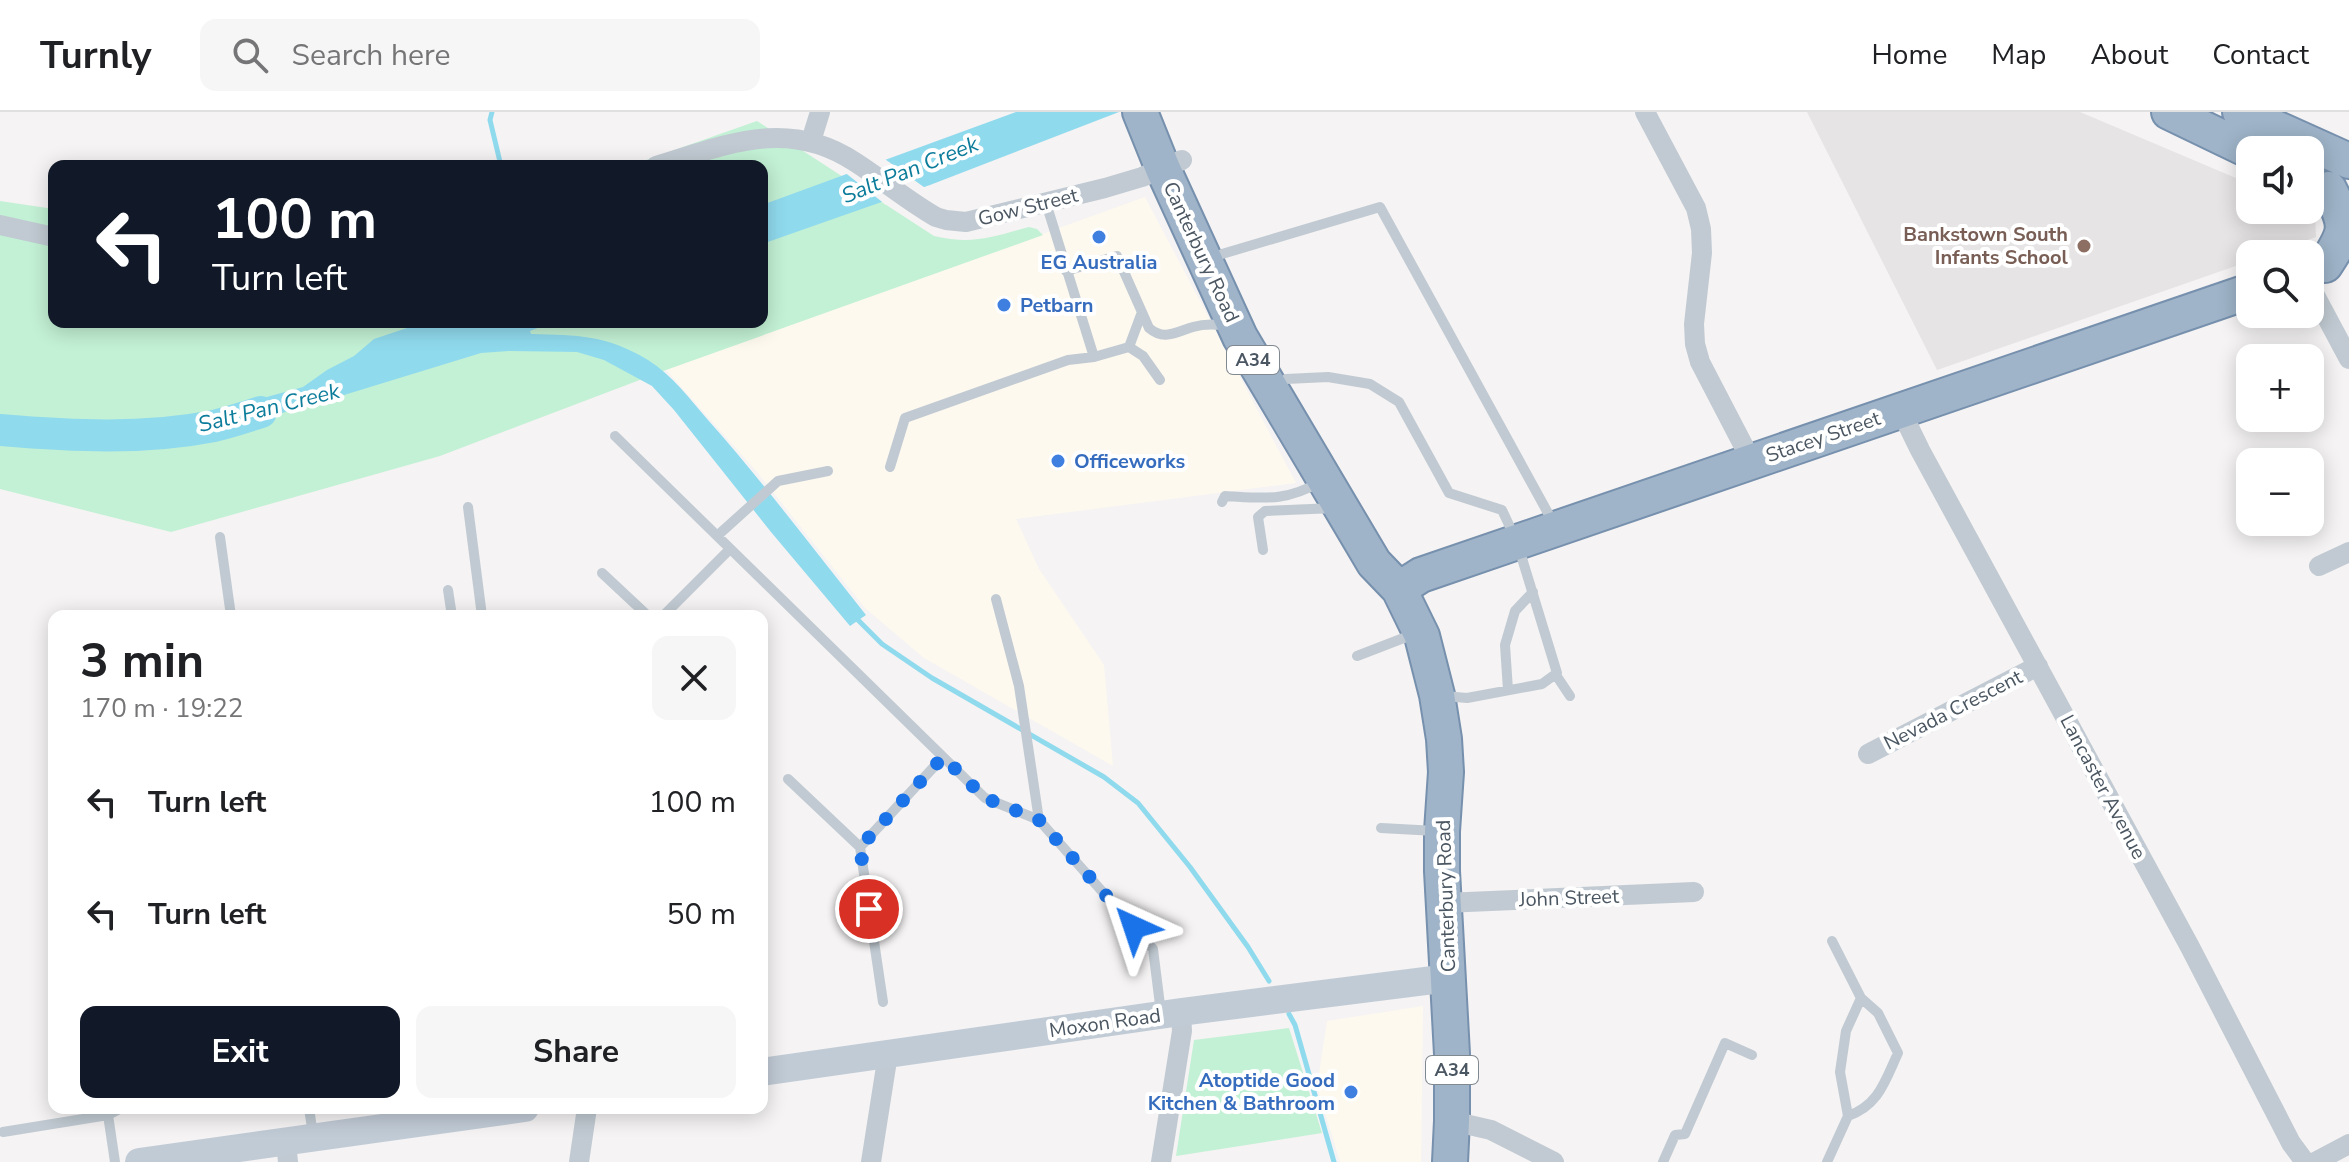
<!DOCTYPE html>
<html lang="en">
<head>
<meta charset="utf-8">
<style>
	:root { --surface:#fff; --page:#f6f6f6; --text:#202124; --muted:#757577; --line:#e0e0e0; --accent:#111827 }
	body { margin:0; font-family:"Nunito Sans",sans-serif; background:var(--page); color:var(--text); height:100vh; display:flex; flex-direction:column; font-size:30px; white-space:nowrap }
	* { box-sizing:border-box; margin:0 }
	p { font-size:26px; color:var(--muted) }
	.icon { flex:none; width:44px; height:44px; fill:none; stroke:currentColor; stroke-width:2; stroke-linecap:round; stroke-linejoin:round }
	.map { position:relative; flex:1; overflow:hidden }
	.drawer { position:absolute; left:48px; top:498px; width:720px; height:504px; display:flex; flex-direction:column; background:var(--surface); border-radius:16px; box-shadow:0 4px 20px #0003 }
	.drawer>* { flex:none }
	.hud { position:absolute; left:48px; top:48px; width:720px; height:168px; border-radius:16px; box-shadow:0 4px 20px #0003; background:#111827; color:#fff; overflow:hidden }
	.controls { position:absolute; left:2236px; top:24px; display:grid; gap:16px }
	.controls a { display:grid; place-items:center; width:88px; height:88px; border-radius:16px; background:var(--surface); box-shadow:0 4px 20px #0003; font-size:40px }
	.pin { position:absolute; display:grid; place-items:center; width:68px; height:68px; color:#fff; margin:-34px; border:4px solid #fff; border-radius:50%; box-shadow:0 2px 8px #0007 }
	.me { position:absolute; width:88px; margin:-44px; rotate:318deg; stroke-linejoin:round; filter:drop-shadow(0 0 6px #0008) }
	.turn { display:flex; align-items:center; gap:28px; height:168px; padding:0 32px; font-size:36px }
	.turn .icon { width:104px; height:104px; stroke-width:2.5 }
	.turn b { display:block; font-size:56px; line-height:68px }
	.round { display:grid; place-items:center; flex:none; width:84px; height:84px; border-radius:16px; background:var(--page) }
	.summary { display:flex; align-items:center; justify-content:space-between; height:136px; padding:0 32px }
	h1 { font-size:48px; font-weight:700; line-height:60px }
	.primary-button { display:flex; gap:16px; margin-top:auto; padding:16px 32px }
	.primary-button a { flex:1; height:92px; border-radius:16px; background:var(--accent); color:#fff; font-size:32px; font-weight:700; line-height:92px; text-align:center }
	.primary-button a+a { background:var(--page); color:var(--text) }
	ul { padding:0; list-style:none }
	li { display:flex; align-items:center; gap:24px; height:112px; padding:0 32px }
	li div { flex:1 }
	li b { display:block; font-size:30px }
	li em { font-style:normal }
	header { display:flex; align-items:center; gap:48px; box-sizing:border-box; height:112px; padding:0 40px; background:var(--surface); border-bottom:2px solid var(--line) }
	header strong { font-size:38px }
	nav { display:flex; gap:44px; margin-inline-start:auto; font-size:28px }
	.search { width:560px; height:72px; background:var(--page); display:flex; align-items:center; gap:20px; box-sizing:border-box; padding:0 28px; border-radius:16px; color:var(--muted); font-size:30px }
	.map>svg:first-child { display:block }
	.commercial { fill:#fdf9ef }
	.education { fill:#e6e4e5 }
	.green { fill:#c3f1d5 }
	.water { fill:#90daee }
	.pier { fill:#f5f3f3 }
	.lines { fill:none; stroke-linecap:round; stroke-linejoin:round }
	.stream { stroke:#90daee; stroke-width:5 }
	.river { stroke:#90daee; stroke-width:32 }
	.trunk-casing { stroke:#7690ad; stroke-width:38 }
	.service { stroke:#c1cad2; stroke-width:10 }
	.minor { stroke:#c1cad2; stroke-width:20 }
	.secondary { stroke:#c1cbd6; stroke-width:28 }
	.trunk { stroke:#9fb4c9; stroke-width:34 }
	.route { stroke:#1a73e8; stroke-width:14; stroke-dasharray:0 25.2 }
	.shop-dot { fill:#3f7fe0; stroke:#fff; stroke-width:3 }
	.education-dot { fill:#8d6e63; stroke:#fff; stroke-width:3 }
	.labels { text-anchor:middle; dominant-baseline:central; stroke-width:8; stroke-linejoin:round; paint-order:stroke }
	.shield { fill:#fff; stroke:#808990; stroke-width:2 }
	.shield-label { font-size:18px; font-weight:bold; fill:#4a5661 }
	.street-label { font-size:20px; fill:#4a5661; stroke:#fff }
	.education-label { font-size:20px; font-weight:bold; fill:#785e54; stroke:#fff; text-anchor:end }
	.shop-label { font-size:20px; font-weight:bold; fill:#366cbe; stroke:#fff; text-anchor:start }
	.water-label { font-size:22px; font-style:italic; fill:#0c7c9b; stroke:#fff }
</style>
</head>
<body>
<header>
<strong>Turnly</strong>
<div class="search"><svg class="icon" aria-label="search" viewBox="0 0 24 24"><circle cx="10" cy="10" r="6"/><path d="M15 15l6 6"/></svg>Search here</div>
<nav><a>Home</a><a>Map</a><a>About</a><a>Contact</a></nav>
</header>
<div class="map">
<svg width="2349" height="1050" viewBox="0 0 2349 1050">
	<rect width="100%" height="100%" fill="#f5f3f3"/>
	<path class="commercial" d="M1145,85L1296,371L1016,407L1039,457L1104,553L1113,654L924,546L865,496L757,360L666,258Z
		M1423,894L1421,1050H1340L1317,975L1327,909Z"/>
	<path class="education" d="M1807,0H2080L2250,72V98L2310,97L2315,99L2316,125L2269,142H2250V149L1937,258Z"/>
	<path class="green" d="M757,9L934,124C973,133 992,125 1029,115L1037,117L1043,123L666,258L440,344L171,420L0,377V89L54,97V210H762V54H629Z
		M1289,916L1322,1021L1176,1044L1194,928Z"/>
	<path class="water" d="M1016,0H1119L930,73L762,132V93Z
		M425,210H553L530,219L531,222C577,223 607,223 648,248C672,263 690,287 708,308C764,371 814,438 866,503L850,514L771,420L674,298L652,274L604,248L577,240L509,239L481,241L305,295L222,316L219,298L303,275L327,258L354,244L374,227Z"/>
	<path class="pier" d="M882,45L928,78L886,93L843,59Z"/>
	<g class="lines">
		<path class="stream" d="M492,0L490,8L501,54
			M853,503L882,532L932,566L1104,665L1138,691L1190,755L1248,835L1269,869
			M1289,902L1295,913L1334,1050"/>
		<path class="river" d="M0,318C71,324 143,328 214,314C230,310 246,305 261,300"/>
		<defs>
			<path id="trunk" d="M1140,0L1163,57L1240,225L1374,451L1399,477L1422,524L1437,583L1444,627L1446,660L1442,719V759L1452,942V1009L1450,1050
				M2169,0L2250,39
				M2240,0L2349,49
				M2325,153C2348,118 2348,115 2329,77
				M1399,477L1421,463L2250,179"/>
		</defs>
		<use href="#trunk" class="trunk-casing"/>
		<path class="service" d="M1046,91L1094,245L1129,235L1143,244L1160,268
			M1222,142L1380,95L1554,412
			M1066,159L1117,144L1149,216C1164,229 1176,220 1193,215C1203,212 1216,212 1227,214
			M1129,235L1142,200
			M1286,267L1328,265L1370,272L1399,290L1449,381L1502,398L1517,430L1557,561L1542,572L1467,586L1444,584
			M615,324L985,686L1039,708
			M890,355L905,306L1068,248L1094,245
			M1222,390L1225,384C1264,386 1285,390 1320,370
			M468,395L482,504
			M717,424L778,369L828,359
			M220,425L231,504
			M1263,438L1258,405L1265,399L1335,396
			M602,461L648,504
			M448,478L452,504
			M996,487L1019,574L1039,708L1153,837L1161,901
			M663,504L730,437
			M1357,544L1414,522
			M1556,563L1570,584
			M1508,578L1505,533L1515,499L1533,480
			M788,667L860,735
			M1381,716L1436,719
			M883,890L860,735L943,645
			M309,996L313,1023
			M1848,1004C1879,993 1885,969 1898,941L1878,901L1861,886
			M3,1020L108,1003
			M115,1050L108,1003L121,996
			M1663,1050L1675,1023L1685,1022L1725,931L1752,943
			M1827,1050L1848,1004L1840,960L1846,919L1861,886L1832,829"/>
		<path class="minor" d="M1645,0L1696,96L1701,117L1702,141L1694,212L1695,232L1700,250L1752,350
			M811,29L820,0
			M656,54C726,33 787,5 855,50C883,68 908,89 936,105L946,108L966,110L1105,76L1142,65L1182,48
			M0,113L54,125
			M2310,174L2349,247
			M1901,299L1920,338L2190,835L2291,1031L2305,1050
			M2319,454L2349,440
			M1868,642L2038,554
			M1444,791L1694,780
			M1452,1009L1491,1018L1554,1050
			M286,1030L288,1050
			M579,1050L587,996
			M871,1050L888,942
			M1161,1050L1182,919L1181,900
			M2315,1050L2349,1032"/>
		<path class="secondary" d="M762,960L1181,900L1449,866
			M139,1050L525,996"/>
		<use href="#trunk" class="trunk"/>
	</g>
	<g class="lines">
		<path class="route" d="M869,797L860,735L943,645L985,686L1039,708L1134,815"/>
	</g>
	<g class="shop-dot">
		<circle cx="1099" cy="125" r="8"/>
		<circle cx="1004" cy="193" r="8"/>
		<circle cx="1058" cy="349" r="8"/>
		<circle cx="1351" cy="980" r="8"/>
	</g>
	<circle class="education-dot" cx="2084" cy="134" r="8"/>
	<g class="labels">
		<g class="shield">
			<rect x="1227" y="234" width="52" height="28" rx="6"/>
			<rect x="1426" y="944" width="52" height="28" rx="6"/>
		</g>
		<g class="shield-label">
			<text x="1253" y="248">A34</text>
			<text x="1452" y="958">A34</text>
		</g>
		<g class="street-label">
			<text transform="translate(1028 95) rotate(-14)">Gow Street</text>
			<text transform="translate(1201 140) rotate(65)">Canterbury Road</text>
			<text transform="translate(1823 325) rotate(-19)">Stacey Street</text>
			<text transform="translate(1953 598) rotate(-27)">Nevada Crescent</text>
			<text transform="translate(2103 675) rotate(62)">Lancaster Avenue</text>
			<text transform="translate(1446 784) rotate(-92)">Canterbury Road</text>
			<text transform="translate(1569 786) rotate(-2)">John Street</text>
			<text transform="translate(1105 911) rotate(-8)">Moxon Road</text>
		</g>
		<g class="education-label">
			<text x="2068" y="122">Bankstown South<tspan x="2068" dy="23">Infants School</tspan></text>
		</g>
		<g class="shop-label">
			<text x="1099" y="150" text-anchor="middle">EG Australia</text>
			<text x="1020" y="193">Petbarn</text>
			<text x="1074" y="349">Officeworks</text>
			<text x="1335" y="968" text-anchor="end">Atoptide Good<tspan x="1335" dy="23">Kitchen &amp; Bathroom</tspan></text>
		</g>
		<g class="water-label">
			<text transform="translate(910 58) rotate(-22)">Salt Pan Creek</text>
			<text transform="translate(269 296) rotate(-14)">Salt Pan Creek</text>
		</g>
	</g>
</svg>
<div class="controls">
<a><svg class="icon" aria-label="sound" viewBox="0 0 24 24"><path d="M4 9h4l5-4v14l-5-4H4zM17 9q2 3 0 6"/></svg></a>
<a><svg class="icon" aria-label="search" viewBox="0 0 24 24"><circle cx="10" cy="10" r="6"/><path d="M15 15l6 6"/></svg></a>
<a>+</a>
<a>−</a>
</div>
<div class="pin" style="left:869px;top:797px;background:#d93025"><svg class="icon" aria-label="arrive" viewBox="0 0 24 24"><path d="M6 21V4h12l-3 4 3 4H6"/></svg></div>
<svg class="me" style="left:1134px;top:815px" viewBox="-20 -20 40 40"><path d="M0-17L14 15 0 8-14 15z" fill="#1a73e8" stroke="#fff" stroke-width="4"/></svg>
<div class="hud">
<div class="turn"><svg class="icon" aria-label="left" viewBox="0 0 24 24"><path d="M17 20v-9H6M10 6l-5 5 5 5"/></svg><div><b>100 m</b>Turn left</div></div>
</div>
<section class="drawer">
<div class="summary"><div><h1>3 min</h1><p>170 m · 19:22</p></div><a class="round"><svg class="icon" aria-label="close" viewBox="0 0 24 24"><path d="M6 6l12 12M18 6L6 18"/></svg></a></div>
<ul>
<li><svg class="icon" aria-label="left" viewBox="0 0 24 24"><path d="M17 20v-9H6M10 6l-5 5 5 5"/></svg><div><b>Turn left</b></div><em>100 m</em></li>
<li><svg class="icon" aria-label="left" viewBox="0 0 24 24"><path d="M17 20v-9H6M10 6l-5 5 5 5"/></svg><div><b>Turn left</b></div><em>50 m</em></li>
</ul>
<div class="primary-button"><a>Exit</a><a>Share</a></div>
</section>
</div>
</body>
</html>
